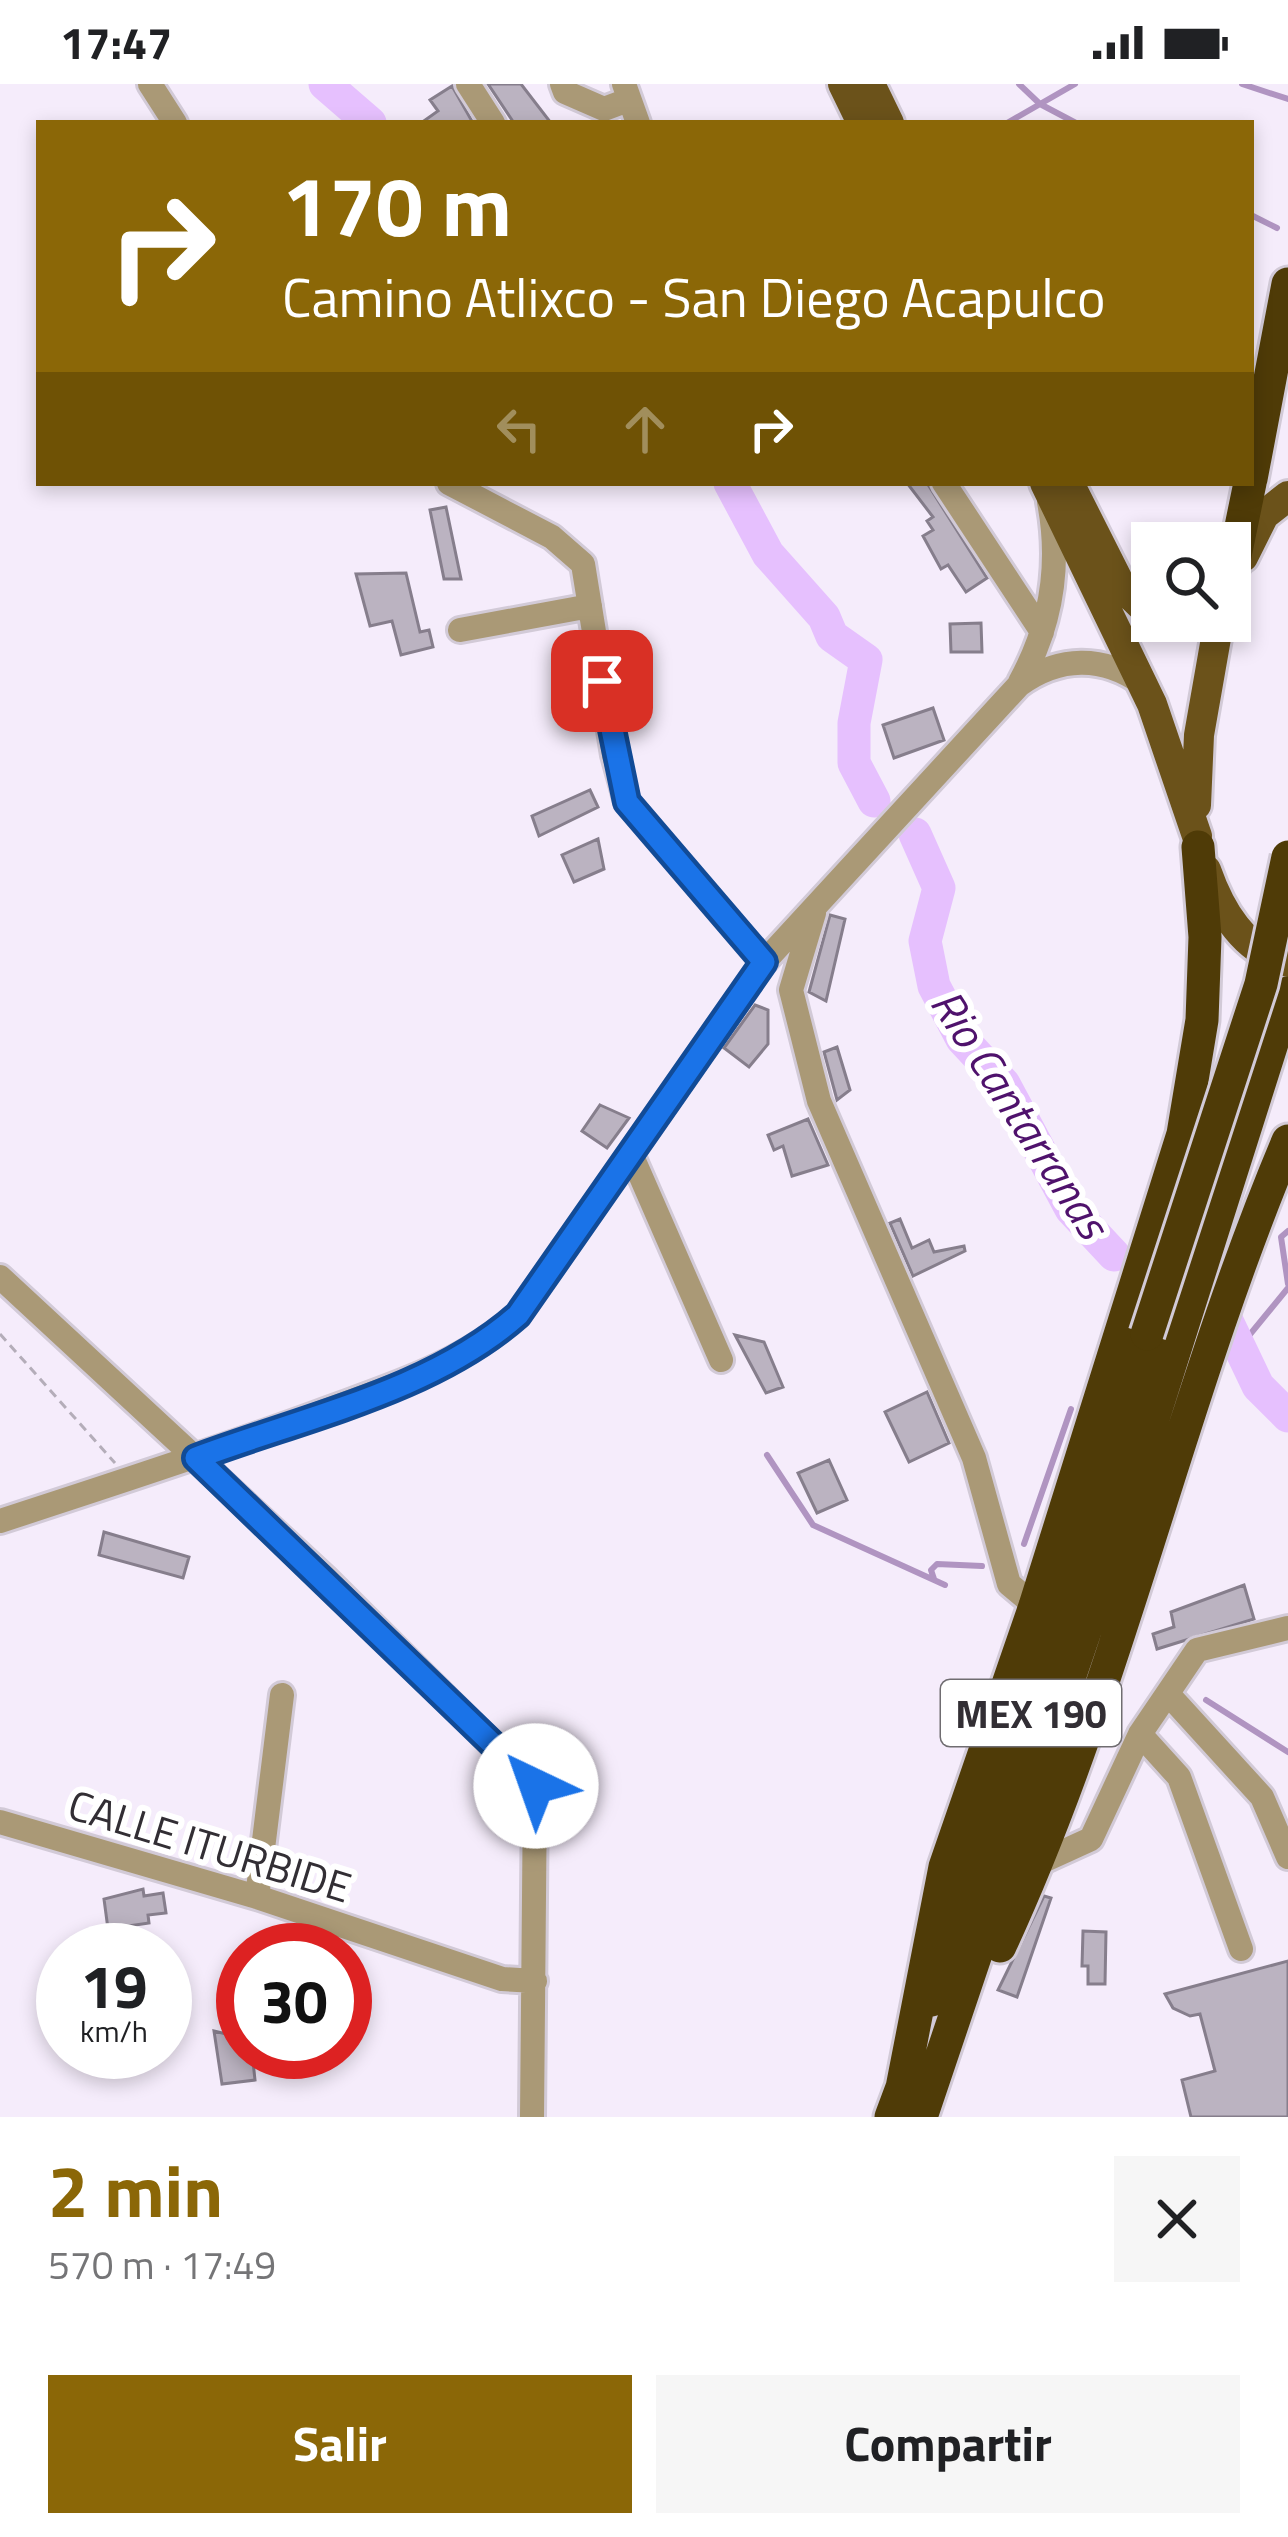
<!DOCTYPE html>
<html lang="es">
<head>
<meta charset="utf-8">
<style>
	:root { --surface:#fff; --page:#f6f6f6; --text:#202124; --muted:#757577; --accent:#8b6707 }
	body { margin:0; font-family:"Titillium Web",sans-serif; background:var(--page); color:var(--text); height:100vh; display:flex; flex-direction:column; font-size:45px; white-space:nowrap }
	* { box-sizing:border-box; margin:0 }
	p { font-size:39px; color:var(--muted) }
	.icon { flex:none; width:66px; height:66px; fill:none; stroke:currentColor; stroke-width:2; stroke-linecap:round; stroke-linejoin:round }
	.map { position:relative; height:2033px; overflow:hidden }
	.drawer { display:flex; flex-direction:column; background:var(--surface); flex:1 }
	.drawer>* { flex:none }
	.hud { position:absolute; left:36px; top:36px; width:1218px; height:366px; border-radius:0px; box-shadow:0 6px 18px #0003; background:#8b6707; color:#fff; overflow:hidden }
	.tools { position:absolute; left:1131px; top:438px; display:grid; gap:24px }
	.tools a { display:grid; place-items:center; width:120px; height:120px; border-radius:0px; background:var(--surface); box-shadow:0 6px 18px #0003; font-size:60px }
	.speed { position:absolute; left:36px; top:1839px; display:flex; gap:24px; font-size:60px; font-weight:700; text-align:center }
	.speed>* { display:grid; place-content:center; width:156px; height:156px; border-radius:50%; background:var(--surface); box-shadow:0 6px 18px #0003; line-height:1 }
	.speed small { font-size:30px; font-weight:400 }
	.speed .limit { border:18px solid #d22; background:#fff; color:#111 }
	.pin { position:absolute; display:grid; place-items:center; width:102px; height:102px; color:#fff; margin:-51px; border-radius:24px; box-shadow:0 6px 18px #0006 }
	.me { position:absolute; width:132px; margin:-66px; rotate:318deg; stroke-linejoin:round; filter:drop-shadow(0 0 9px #0008) }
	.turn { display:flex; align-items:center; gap:42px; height:252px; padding:0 48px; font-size:54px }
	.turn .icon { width:156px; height:156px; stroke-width:2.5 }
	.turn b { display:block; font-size:84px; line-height:102px }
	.lanes { display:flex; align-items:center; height:114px; padding:0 48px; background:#0003; justify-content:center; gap:60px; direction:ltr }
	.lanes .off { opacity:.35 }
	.round { display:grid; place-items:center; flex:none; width:126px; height:126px; border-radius:0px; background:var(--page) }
	.summary { display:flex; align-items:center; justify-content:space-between; height:204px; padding:0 48px }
	h1 { font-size:72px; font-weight:700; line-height:90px; color:var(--accent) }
	.cta { display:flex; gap:24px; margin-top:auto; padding:24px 48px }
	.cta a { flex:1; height:138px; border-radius:0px; background:var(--accent); color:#fff; font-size:48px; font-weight:700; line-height:138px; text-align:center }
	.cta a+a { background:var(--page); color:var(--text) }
	.status { display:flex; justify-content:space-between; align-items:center; height:84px; padding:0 60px; background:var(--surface); direction:ltr }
	.status svg { height:33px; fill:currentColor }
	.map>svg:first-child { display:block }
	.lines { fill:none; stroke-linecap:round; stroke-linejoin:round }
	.stream { stroke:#b094c1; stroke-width:6 }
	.river { stroke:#e6c0fe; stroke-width:33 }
	.building { fill:#bbb3c1; stroke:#867e8c; stroke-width:3 }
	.minor-casing { stroke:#d2cad7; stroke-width:30 }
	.major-casing { stroke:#d2cad7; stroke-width:36 }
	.highway-casing { stroke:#d2cad7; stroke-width:39 }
	.path { stroke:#b4adb9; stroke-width:3; stroke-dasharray:9 6; stroke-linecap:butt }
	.minor { stroke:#aa9976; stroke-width:24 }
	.major { stroke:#6b521a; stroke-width:30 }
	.highway { stroke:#4f3b07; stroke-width:33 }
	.highway-bridge-casing { stroke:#d2cad7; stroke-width:39; stroke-linecap:butt }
	.highway-bridge { stroke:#4f3b07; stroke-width:33 }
	.route-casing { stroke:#114b97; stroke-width:30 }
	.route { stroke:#1a73e8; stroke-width:21 }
	.labels { text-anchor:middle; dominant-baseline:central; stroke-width:12; stroke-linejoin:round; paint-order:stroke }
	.shield { fill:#fff; stroke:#706d71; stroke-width:3 }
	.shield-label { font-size:39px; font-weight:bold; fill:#322e34 }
	.street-label { font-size:42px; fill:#322e34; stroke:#fff }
	.water-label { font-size:45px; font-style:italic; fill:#4f126c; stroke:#fff }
</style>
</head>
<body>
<div class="status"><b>17:47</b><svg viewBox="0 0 49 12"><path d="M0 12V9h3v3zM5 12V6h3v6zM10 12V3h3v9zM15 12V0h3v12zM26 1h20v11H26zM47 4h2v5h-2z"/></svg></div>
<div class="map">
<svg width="1288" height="2033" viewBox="0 0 1288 2033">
	<rect width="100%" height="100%" fill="#f5ecfb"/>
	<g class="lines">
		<path class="stream" d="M1019,0L1040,20L1076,39
			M1242,0L1288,15
			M1007,39L1075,0
			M1251,131L1277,144
			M1288,1147L1281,1153L1288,1200
			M1238,1265L1288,1204
			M767,1371L813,1441L945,1501
			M1024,1460L1071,1325
			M934,1495L931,1486L937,1480L982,1482
			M1206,1616L1288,1668"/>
		<path class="river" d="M325,0L370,39
			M730,399L768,470L824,533L832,552L866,576L854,639V679L874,717
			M915,750L939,804L925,857L934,902L962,955L1004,1000L1071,1125L1114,1171
			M1228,1239L1258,1302L1288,1332"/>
	</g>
	<path class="building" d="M488,0H521L551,39H514Z
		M452,2L473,39H421L438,27L430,16Z
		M907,399H927L987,494L966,508L948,481L941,485L923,452L933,446L927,437L933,433Z
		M446,423L461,495H444L430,426Z
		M406,489L420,548L429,546L433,563L401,571L392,537L370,542L356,490Z
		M981,539L982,568H951L950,540Z
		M933,624L944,656L894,674L883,641Z
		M590,706L598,723L539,752L532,732Z
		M598,755L604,785L574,798L562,771Z
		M830,831L845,835L826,917L809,908Z
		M755,921L768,926V960L749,983L724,964Z
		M837,963L850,1006L837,1016L824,968Z
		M600,1021L629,1034L607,1064L582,1047Z
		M808,1035L828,1081L792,1092L783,1062L774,1066L768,1051Z
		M900,1135L912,1164L929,1156L934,1168L964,1162L965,1167L913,1192L890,1139Z
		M735,1251L764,1258L783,1303L766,1309Z
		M927,1308L949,1359L909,1378L885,1328Z
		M829,1376L847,1416L817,1429L798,1389Z
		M104,1448L189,1473L183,1494L99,1471Z
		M1244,1501L1254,1535L1157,1565L1153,1550L1174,1543L1171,1528Z
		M143,1805L144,1812L163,1809L166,1829L148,1831L149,1839L108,1845L104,1815Z
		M1044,1812L1051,1814L1017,1913L998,1906Z
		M1083,1847L1106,1848L1105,1900H1088V1882H1082Z
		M1288,1877V2033H1191L1182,1996L1215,1987L1200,1930L1190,1932L1173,1924L1165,1910Z
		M214,1947L243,1954V1968H252L255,1996L222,2000Z"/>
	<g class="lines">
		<defs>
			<path id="minor" d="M150,0L175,39
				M468,0L493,39
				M562,0L565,8L604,25L628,16
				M624,0L638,39
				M449,399L552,453L583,480L614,671L627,718L764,878
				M944,399L1042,548
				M460,546L590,522
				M1020,598C1051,542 1061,481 1049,418
				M814,829L791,906L819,1017L974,1374L1009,1500L1035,1522
				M631,1070L721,1276
				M0,1193L324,1493L535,1703L532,2033
				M0,1437C105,1403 210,1369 314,1331C386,1304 460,1283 518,1231L764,878L1019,601C1059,572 1103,571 1143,600
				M1169,1611L1262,1713L1288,1773
				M1140,1650L1179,1693L1241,1865
				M0,1738L257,1813L502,1895L535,1897
				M1034,1781L1091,1755L1140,1650L1197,1566L1288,1544
				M257,1813L282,1611"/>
			<path id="major" d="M843,0L862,39
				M870,0L889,39
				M1045,399L1152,620L1197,752
				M1069,399L1121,502L1152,532
				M1243,473L1264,431L1288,412
				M1167,537H1192
				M1196,721L1199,651L1219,537
				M1206,786C1220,826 1243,867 1288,878"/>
			<path id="highway" d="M1251,395L1288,200
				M1230,496L1250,399
				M1000,1862C1120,1603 1177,1320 1288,1057
				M932,1916L1039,1608L1147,1250
				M902,2004L945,1783L1035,1522L1183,1050L1202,936L1205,853L1198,763
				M891,2033L910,1982
				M921,2033L1096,1514L1288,909"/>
		</defs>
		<use href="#minor" class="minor-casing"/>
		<use href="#major" class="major-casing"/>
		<use href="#highway" class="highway-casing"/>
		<path class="path" d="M0,1250L115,1379"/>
		<use href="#minor" class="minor"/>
		<use href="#major" class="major"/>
		<use href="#highway" class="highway"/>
		<defs>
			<path id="highway-bridge" d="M1147,1250L1261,900L1288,773"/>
		</defs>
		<use href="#highway-bridge" class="highway-bridge-casing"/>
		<use href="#highway-bridge" class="highway-bridge"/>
	</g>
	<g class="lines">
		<defs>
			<path id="route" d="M536,1702L196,1374C302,1334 432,1307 518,1231L764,878L627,718L602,597"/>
		</defs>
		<use href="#route" class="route-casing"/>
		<use href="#route" class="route"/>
	</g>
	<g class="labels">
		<rect class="shield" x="941" y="1596" width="180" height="66" rx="9"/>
		<g class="shield-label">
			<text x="1031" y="1629">MEX 190</text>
		</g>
		<g class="street-label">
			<text transform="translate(210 1761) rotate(17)">CALLE ITURBIDE</text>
		</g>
		<g class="water-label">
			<text transform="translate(1021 1029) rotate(57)">Rio Cantarranas</text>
		</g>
	</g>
</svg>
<div class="tools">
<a><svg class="icon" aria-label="search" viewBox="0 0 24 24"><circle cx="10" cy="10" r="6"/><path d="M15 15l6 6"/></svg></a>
</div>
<div class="speed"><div>19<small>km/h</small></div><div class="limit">30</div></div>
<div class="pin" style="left:602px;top:597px;background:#d93025"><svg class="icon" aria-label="arrive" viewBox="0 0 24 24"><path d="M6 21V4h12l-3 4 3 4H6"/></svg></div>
<svg class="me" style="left:536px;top:1702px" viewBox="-20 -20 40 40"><circle r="19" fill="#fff"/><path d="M0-13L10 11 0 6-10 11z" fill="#1a73e8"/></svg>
<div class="hud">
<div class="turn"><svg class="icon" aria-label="right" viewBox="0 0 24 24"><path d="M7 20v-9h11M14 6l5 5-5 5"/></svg><div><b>170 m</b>Camino Atlixco - San Diego Acapulco</div></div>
<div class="lanes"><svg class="icon off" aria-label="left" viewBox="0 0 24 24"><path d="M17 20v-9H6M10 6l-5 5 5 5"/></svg><svg class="icon off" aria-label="ahead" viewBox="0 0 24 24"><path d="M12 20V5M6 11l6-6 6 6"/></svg><svg class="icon" aria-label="right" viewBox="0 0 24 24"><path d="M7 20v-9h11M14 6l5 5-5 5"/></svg></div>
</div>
</div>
<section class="drawer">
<div class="summary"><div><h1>2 min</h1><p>570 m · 17:49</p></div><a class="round"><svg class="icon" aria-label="close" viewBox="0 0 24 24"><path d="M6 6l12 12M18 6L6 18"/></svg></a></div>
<div class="cta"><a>Salir</a><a>Compartir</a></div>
</section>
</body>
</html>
